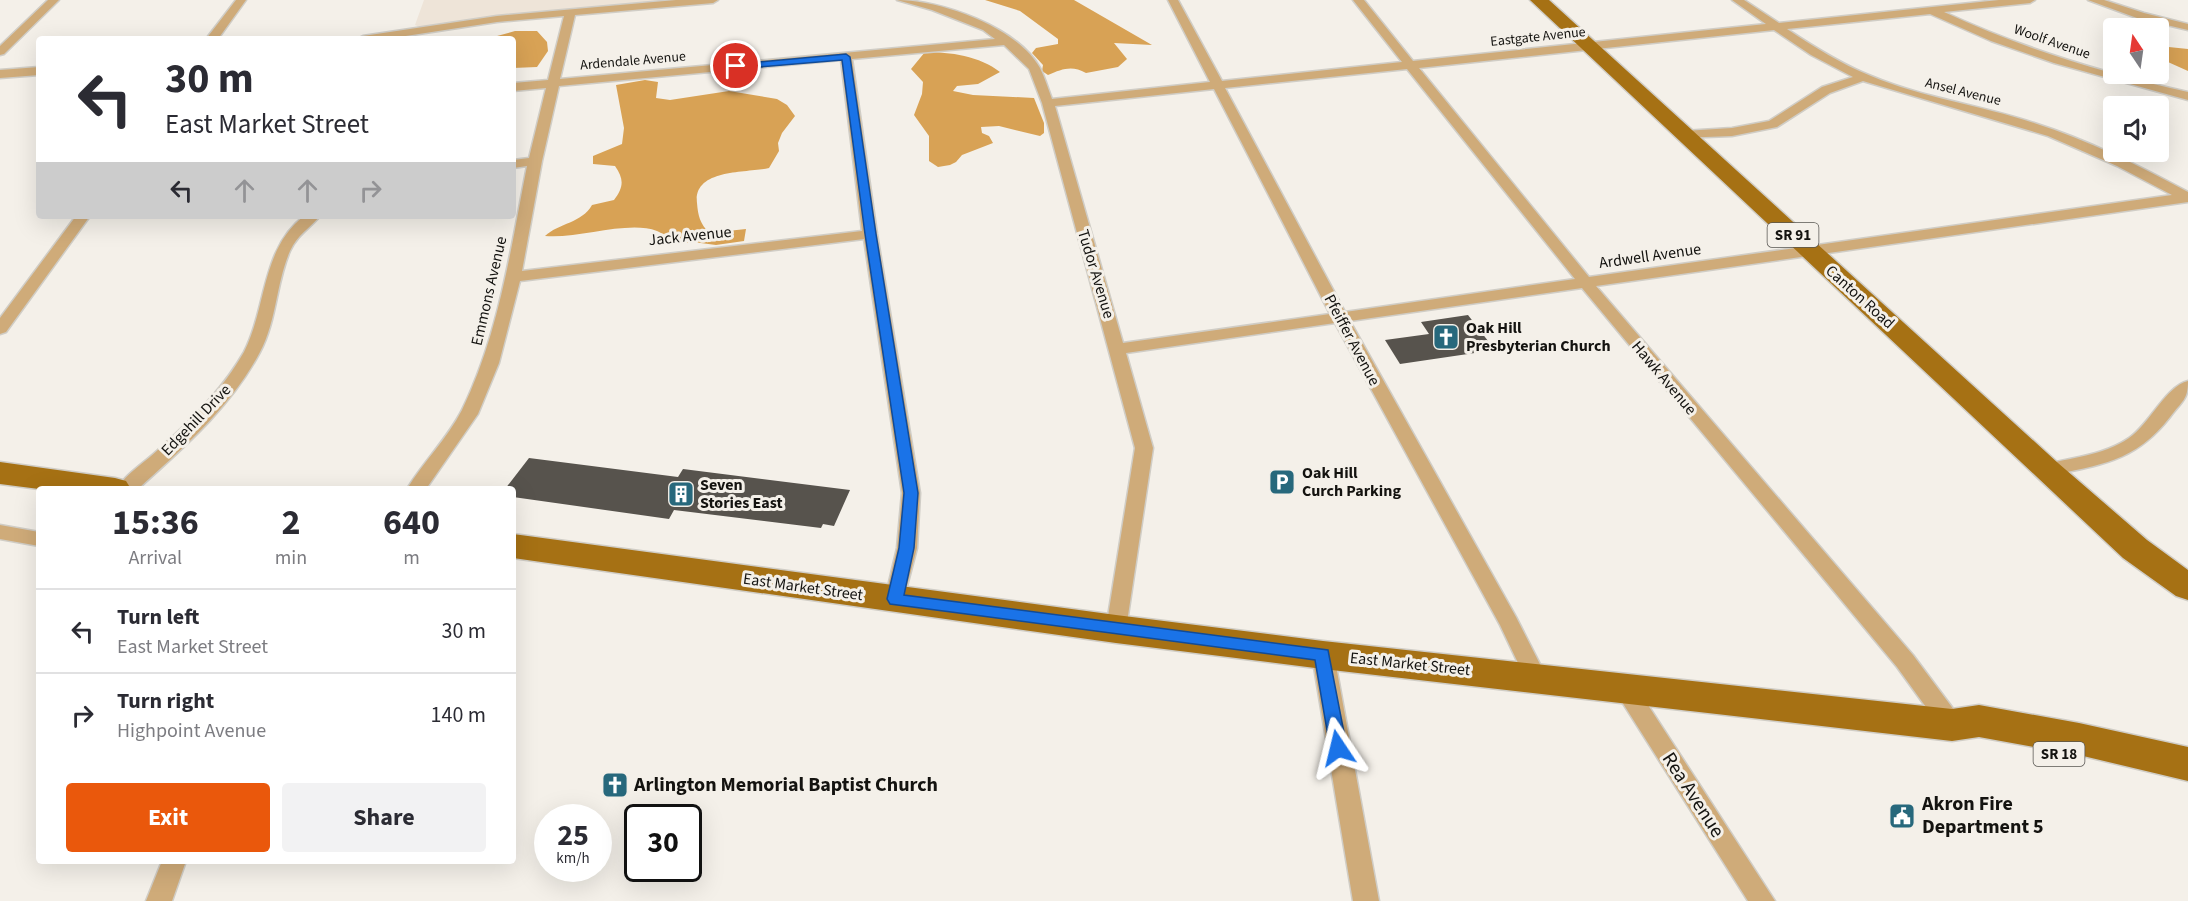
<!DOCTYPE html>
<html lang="en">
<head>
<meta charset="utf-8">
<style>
	:root { --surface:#fff; --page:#f2f2f3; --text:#2b2b33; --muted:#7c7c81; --line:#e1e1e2; --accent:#ea580c }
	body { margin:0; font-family:"Source Sans 3",sans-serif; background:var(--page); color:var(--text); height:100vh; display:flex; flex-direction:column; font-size:22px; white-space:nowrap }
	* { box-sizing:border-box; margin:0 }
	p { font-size:20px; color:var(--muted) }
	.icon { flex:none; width:33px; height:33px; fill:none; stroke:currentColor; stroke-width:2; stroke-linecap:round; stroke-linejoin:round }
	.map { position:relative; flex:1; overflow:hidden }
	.drawer { position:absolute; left:36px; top:486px; width:480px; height:378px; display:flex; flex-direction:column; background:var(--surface); border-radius:6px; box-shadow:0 6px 24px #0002 }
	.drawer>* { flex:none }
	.top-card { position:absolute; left:36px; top:36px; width:480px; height:183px; border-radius:6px; box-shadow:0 6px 24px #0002; background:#fff; color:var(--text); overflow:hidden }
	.needle { width:39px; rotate:347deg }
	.tools { position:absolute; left:2103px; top:18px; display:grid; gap:12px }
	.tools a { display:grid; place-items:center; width:66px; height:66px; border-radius:6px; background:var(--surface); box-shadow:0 6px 24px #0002; font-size:30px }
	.speed { position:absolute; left:534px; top:804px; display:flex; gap:12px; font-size:30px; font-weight:700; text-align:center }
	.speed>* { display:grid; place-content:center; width:78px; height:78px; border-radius:50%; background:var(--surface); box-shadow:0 6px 24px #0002; line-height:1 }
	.speed small { font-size:15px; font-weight:400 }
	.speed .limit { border:3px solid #111; border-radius:9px; background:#fff; color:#111 }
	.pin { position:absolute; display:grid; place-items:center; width:51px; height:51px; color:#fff; margin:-26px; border:3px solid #fff; border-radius:50%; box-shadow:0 2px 6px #0007 }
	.me { position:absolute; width:66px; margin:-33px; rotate:350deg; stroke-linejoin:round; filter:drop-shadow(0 0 4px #0008) }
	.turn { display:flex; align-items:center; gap:21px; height:126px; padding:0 30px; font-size:27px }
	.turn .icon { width:78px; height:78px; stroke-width:2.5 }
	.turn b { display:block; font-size:42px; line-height:51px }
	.lanes { display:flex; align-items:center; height:57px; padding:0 30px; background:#0003; justify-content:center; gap:30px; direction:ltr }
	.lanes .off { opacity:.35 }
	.eta { display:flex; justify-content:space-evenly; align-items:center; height:102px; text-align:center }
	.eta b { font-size:36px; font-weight:700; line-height:42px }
	.button { display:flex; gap:12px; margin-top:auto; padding:12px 30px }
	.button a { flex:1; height:69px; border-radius:6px; background:var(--accent); color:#fff; font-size:24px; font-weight:700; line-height:69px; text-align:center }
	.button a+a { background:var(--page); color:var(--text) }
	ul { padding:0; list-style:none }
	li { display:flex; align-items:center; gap:18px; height:84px; padding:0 30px; border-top:2px solid var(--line) }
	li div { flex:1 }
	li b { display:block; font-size:22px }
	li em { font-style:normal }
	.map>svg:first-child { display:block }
	.built { fill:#eee4d8 }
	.forest { fill:#d8a255 }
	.building { fill:#57534d }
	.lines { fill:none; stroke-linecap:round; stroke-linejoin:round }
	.street-casing { stroke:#d0cdc6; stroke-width:3 }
	.primary-casing { stroke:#d0cdc6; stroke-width:3 }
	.street { fill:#cfab79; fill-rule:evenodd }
	.primary { fill:#a67114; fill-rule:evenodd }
	.route { fill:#1a73e8; stroke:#114b97; stroke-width:1.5 }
	.labels { text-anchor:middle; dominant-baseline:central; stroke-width:6; stroke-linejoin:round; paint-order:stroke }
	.far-street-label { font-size:14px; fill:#141310; stroke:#f4f0e9 }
	.shield { fill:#f4f0e9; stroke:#575551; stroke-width:1.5 }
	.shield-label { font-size:15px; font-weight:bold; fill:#141310 }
	.street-label { font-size:16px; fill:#141310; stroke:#f4f0e9 }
	.poi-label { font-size:16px; font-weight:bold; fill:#141310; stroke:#f4f0e9; text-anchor:start }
	.near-poi-label { font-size:20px; font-weight:bold; fill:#141310; stroke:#f4f0e9; text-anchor:start }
	.near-street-label { font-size:20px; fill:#141310; stroke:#f4f0e9 }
</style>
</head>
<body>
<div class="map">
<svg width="2188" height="901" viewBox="0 0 2188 901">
	<rect width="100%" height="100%" fill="#f4f0e9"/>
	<path class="built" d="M424,0H680L527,13L420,27L415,25Z"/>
	<path class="forest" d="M985,0H1074L1152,45L1114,43L1127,59L1118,67L1086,73C1072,65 1062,69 1048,75L1042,71L1043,65L1032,53L1036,48L1058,44V39L1020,11Z
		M515,31H537L547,42L548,51L537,67L513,68V39H486Z
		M2159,46L2188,49V71L2159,58Z
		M925,52C950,52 980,56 1000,72L978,84L957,86L953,91L973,95L1034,98L1044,123V133L1040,136L999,126L981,127L982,133L989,136L993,143L962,155L956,162L950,165L938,167L929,161V136L914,115L922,94L923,82L911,69Z
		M645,80L658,82L656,98L670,100L729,91L777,99L787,105L795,116L782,133L778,143L779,151L769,168C748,173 693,168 697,203C698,216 700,223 709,233L746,229L744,241L716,245L693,242L677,244C671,240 664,234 657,231C628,220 579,239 545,236C559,223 582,223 592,205L614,200C624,187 624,179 615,166L593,164V156L622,144L624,128L616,85Z"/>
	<path class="building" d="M1468,315L1495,350L1400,364L1385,340L1429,334L1421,322Z
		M529,458L678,477L683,469L850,490L834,526L823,524L821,528L674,510L669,519L513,497V489H505Z"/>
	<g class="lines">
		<defs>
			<path id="street" d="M48,0H59L4,54L0,55V46Z
				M236,0H246L218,39H206Z
				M676,0H718L713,3L575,15L560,79L995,39L983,30L932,10L897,0C941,0 1017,27 1040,68C1045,78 1048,89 1052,99L1210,82L1168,0H1178L1222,81L1402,62L1353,0H1364L1413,61L1766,24L1732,0H1744L1779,23L1999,0H2035L2030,3L1944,12C2023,49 2104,73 2188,92V100L2054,63L1991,41L1930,14L1787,29C1814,47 1841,64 1871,76C1923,98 1980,105 2034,123C2088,140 2138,165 2188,192V202L1596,286L1913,655L1960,718L1963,725L1960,732L1952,735L1944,732L1897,667L1582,288L1350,321L1516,617L1547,678L1544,684L1536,687L1528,684L1500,625L1335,323L1126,353L1153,448L1126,629L1123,635L1116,637L1109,635L1106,629L1135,448L1042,103L1029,69L1004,45L852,59L877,234L920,493L917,548L902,605L895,607L888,605L885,599L897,548L902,493L864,239L520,281L499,363L478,414L426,489H407C423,462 448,438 462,410C499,334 511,248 527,166L513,168V160L529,158L546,88L513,91V83L548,80L564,16L497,22L386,39H357L363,36L497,16ZM1774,30L1811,55L1853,77L1822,87L1769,121L1732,128L1684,131L1679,132L1678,135L1679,138L1732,136L1777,127L1830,93L1863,81L2048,136L2117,166L2172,195L1589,277L1419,68ZM841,60L862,231L522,271L542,161L559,86ZM1407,69L1575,279L1345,312L1225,88ZM1214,89L1330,314L1123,343L1055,106Z
				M2088,0H2104L2144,13L2188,24V30L2137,18Z
				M39,67V75L0,78V70Z
				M76,216H90L6,332L0,334V318Z
				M304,216H320C310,228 297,235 290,251C276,283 277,320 260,352C231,407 183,448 138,489H117C126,473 147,461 160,448C192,420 223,389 244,352C267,307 261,249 304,216Z
				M2188,381C2188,400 2182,401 2170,417C2135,462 2100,465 2047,476L2041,474L2038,470L2041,466C2070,457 2103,456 2129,438C2149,425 2166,386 2188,381Z
				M0,525L39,532V546L0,539Z
				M1323,646L1331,649L1334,655L1379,901H1353L1312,655L1315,649Z
				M1625,679L1633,682L1775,901H1748L1617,694L1614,688L1617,682Z
				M162,861H186L172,901H146Z"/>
			<path id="primary" d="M1530,0H1549L2058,463L2147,540L2188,570V600L2176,596L2123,558Z
				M0,462L115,478L126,481L131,489H39L0,484Z
				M513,534L1116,615L1323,641L1952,709L1979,705L2079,723L2188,747V781L2079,755L1979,737L1952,741L1323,669L1116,643L513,558Z"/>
		</defs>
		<use href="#street" class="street-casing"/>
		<use href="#primary" class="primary-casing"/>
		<use href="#street" class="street"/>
		<use href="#primary" class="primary"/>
	</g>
	<path class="route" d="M846,54L850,57L876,234L918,493L914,548L904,595L1328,650L1347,748L1345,754L1338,756L1332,754L1330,748L1315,660L890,604L887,599L899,548L904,493L865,234L842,60L736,69L731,66L736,64Z"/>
	<defs>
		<symbol id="church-square" viewBox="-11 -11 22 22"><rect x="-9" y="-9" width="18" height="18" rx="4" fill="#27687c" stroke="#f4f0e9"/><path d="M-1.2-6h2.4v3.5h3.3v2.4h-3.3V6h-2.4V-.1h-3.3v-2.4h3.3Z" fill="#fff"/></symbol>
		<symbol id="parking-square" viewBox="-11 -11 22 22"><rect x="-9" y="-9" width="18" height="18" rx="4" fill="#27687c" stroke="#f4f0e9"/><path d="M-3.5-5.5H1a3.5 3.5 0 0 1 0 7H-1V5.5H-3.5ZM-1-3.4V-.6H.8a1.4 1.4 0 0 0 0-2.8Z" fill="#fff"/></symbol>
		<symbol id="building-square" viewBox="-11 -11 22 22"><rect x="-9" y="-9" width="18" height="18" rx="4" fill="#27687c" stroke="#f4f0e9"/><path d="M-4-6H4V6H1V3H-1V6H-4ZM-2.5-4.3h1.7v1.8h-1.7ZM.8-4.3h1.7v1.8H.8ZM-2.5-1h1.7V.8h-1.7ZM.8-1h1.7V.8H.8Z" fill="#fff"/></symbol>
		<symbol id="civic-square" viewBox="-11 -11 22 22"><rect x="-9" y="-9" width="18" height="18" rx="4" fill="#27687c" stroke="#f4f0e9"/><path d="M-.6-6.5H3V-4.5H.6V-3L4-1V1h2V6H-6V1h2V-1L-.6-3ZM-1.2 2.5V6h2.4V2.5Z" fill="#fff"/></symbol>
	</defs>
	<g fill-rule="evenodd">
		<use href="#church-square" x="1431" y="322" width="30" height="30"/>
		<use href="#parking-square" x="1267" y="467" width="30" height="30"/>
		<use href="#building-square" x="666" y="479" width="30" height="30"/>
		<use href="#church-square" x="600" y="770" width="30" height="30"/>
		<use href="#civic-square" x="1887" y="801" width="30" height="30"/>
	</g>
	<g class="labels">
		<g class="far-street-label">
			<text transform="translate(1538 37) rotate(-6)">Eastgate Avenue</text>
			<text transform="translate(2052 42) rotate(19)">Woolf Avenue</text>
			<text transform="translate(633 61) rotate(-5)">Ardendale Avenue</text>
			<text transform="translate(1963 92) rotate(14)">Ansel Avenue</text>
		</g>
		<g class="shield">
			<rect x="1767.5" y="223" width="51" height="24" rx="4.5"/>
			<rect x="2033.5" y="742" width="51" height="24" rx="4.5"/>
		</g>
		<g class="shield-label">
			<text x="1793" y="235">SR 91</text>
			<text x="2059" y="754">SR 18</text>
		</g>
		<g class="street-label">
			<text transform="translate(690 236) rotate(-6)">Jack Avenue</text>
			<text transform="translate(1650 256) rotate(-8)">Ardwell Avenue</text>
			<text transform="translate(1096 274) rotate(73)">Tudor Avenue</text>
			<text transform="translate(489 291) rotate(-77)">Emmons Avenue</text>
			<text transform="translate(1860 297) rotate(42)">Canton Road</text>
			<text transform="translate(1352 340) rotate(62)">Pfeiffer Avenue</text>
			<text transform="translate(1664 378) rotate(50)">Hawk Avenue</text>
			<text transform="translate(196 420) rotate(-46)">Edgehill Drive</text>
			<text transform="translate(803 587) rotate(8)">East Market Street</text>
			<text transform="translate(1410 664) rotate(6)">East Market Street</text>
		</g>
		<g class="poi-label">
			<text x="1466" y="328">Oak Hill<tspan x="1466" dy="18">Presbyterian Church</tspan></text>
			<text x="1302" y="473">Oak Hill<tspan x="1302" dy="18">Curch Parking</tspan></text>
			<text x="700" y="485">Seven<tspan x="700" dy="18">Stories East</tspan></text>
		</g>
		<g class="near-poi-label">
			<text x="634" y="785">Arlington Memorial Baptist Church</text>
			<text x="1922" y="804">Akron Fire<tspan x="1922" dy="23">Department 5</tspan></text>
		</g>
		<g class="near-street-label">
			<text transform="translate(1693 795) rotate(57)">Rea Avenue</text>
		</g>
	</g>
</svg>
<div class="tools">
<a><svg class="needle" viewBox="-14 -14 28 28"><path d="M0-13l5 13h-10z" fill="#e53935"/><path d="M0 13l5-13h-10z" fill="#7c7c81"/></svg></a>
<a><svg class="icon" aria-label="sound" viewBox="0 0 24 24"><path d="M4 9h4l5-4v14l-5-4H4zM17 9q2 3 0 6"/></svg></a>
</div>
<div class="speed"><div>25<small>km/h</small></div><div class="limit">30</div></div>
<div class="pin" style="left:736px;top:66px;background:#d93025"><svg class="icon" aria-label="arrive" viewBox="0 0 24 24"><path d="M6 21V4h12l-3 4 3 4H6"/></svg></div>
<svg class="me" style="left:1338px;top:748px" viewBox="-20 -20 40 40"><path d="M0-17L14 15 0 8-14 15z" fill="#1a73e8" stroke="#fff" stroke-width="4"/></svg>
<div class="top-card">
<div class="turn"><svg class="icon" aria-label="left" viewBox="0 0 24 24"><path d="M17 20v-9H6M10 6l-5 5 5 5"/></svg><div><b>30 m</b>East Market Street</div></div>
<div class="lanes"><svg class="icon" aria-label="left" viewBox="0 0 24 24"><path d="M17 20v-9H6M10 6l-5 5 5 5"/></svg><svg class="icon off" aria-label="ahead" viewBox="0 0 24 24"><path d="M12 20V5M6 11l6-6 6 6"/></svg><svg class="icon off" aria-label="ahead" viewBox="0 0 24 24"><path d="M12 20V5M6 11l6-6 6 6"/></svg><svg class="icon off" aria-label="right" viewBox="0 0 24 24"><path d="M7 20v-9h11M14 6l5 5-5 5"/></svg></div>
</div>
<section class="drawer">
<div class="eta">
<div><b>15:36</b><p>Arrival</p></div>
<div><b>2</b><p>min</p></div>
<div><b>640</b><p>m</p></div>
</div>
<ul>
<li><svg class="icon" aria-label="left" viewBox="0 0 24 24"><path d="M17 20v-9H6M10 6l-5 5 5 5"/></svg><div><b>Turn left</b><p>East Market Street</p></div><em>30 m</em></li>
<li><svg class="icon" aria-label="right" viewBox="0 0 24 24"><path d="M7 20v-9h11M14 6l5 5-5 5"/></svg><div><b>Turn right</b><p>Highpoint Avenue</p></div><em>140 m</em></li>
</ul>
<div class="button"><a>Exit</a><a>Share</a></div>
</section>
</div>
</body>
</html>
